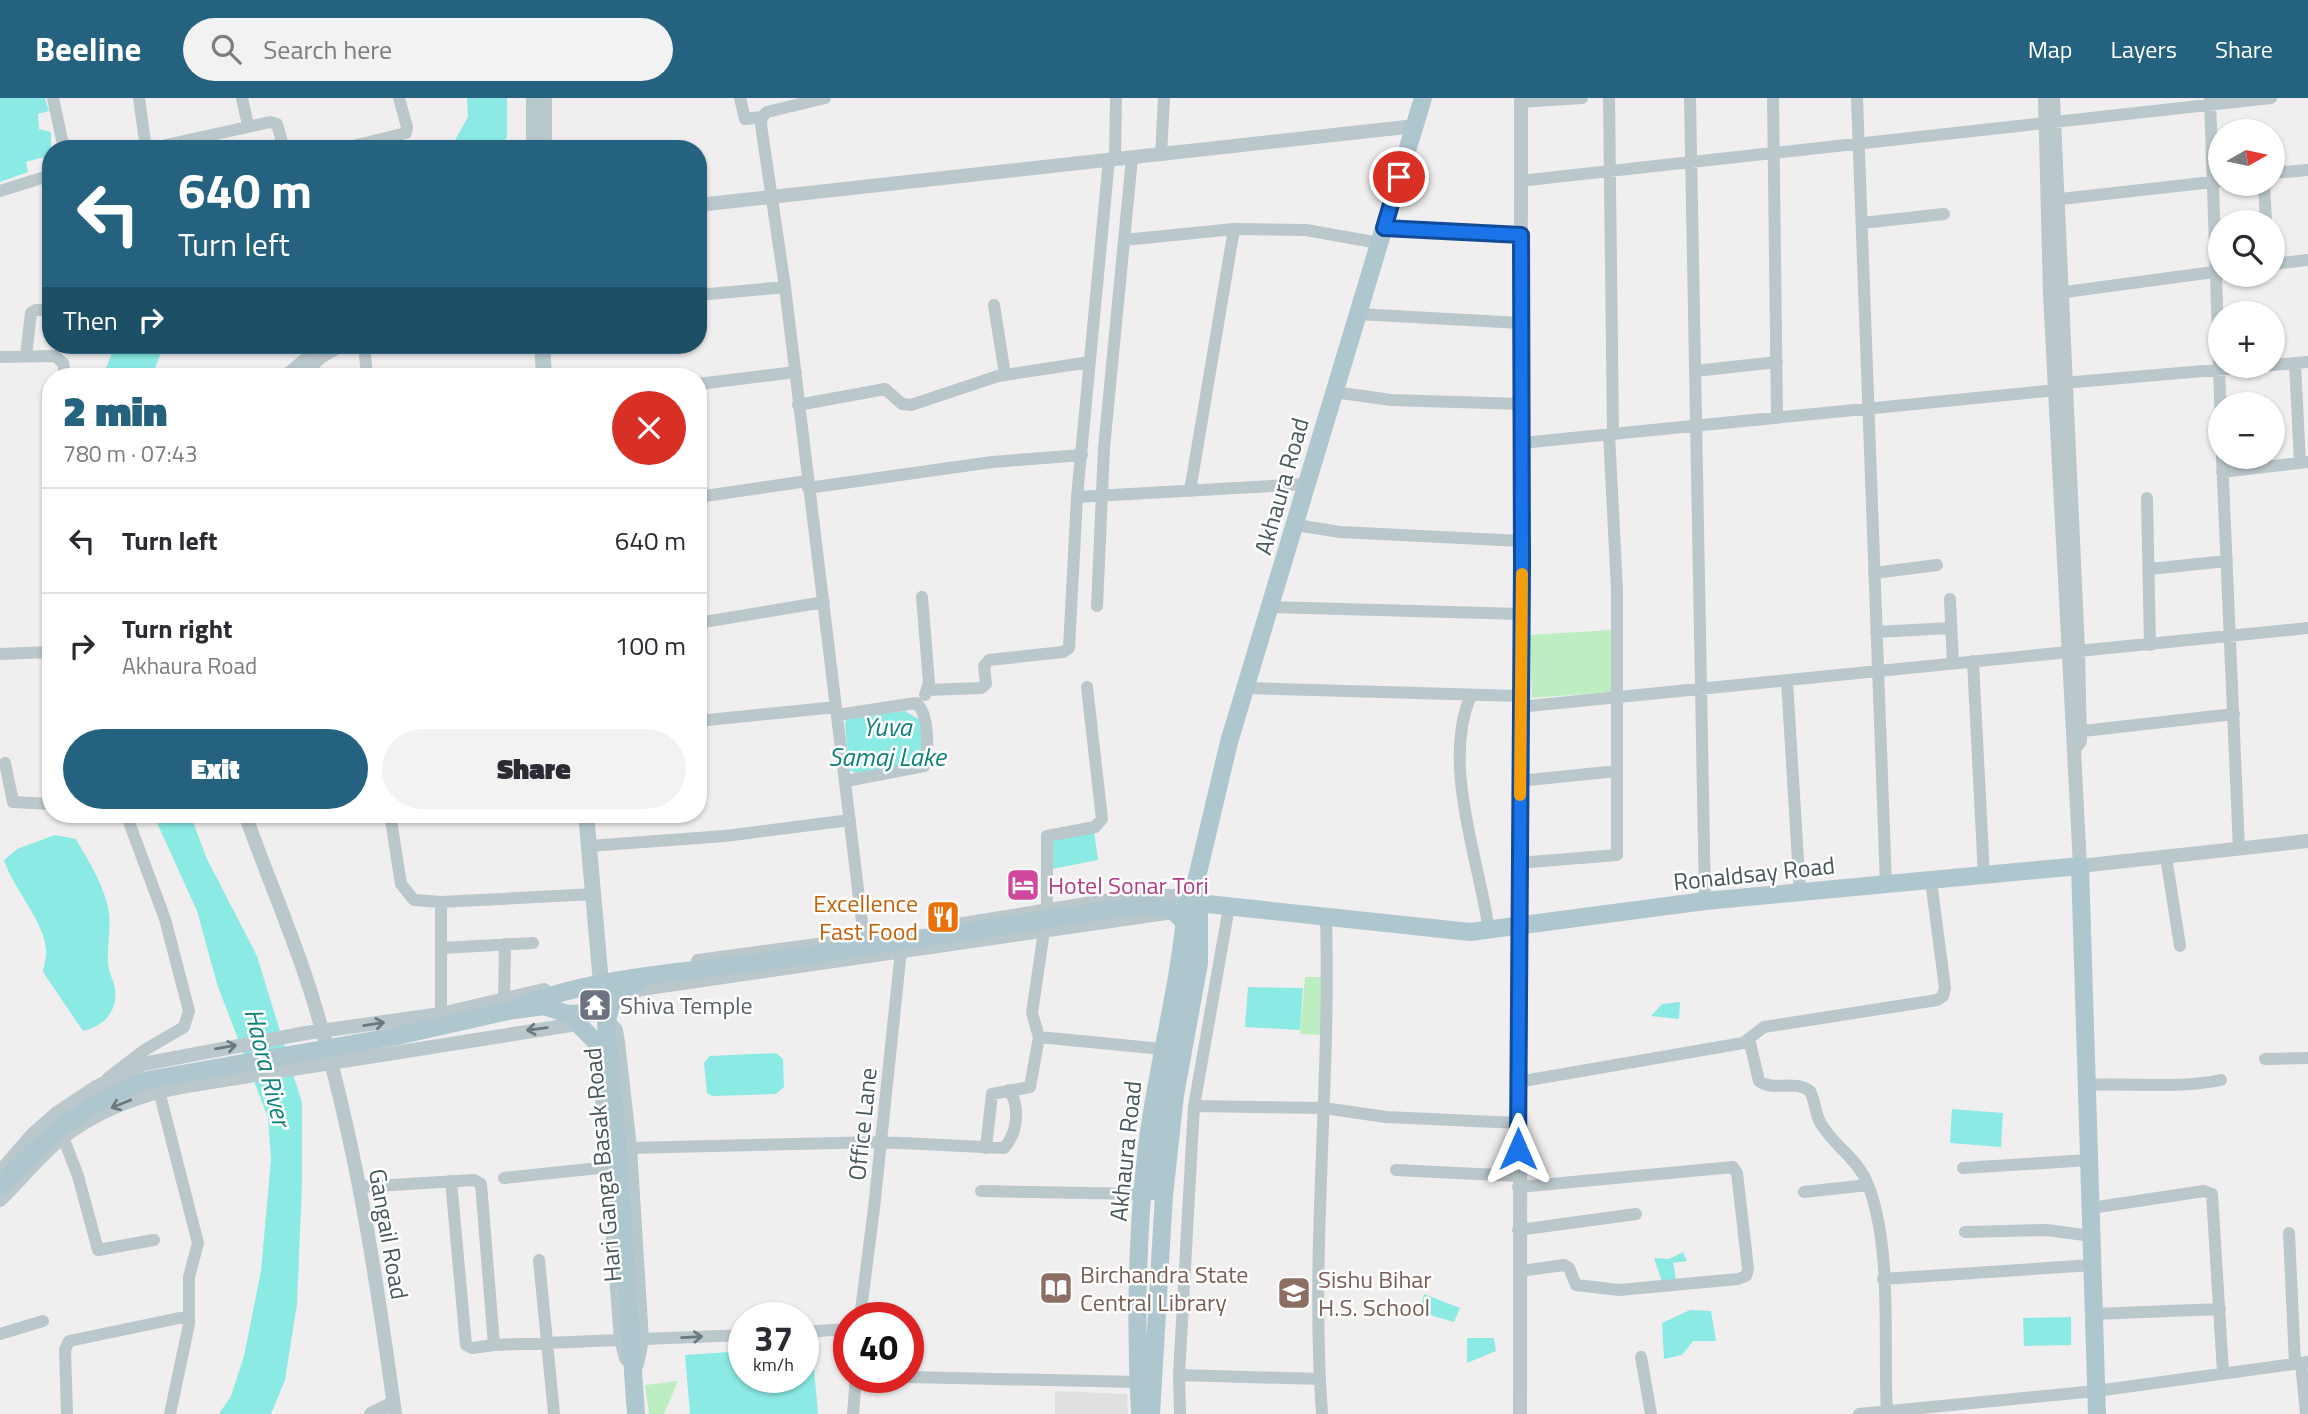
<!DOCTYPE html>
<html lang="en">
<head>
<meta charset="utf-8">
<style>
	:root { --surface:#fff; --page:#f2f2f3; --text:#2b2b33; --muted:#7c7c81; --line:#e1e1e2; --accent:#24627f }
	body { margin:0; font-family:"Titillium Web",sans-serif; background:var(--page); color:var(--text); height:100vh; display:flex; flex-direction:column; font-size:26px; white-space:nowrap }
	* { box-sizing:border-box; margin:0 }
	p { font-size:23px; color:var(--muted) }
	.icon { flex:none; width:38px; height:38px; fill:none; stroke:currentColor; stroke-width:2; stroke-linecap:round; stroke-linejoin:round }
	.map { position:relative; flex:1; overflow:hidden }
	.side { position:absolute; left:42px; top:270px; width:665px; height:455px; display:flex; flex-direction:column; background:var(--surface); border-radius:28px; box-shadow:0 2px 5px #0004 }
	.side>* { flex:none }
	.banner { position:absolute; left:42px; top:42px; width:665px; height:214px; border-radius:28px; box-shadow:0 2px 5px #0004; background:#24627f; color:#fff; overflow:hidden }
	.needle { width:46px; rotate:81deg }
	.controls { position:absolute; left:2208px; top:21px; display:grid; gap:14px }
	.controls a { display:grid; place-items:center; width:77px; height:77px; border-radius:50%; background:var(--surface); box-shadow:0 2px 5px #0004; font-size:35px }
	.speed { position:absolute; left:728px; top:1204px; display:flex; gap:14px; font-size:35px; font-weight:700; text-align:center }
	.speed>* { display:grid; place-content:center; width:91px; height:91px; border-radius:50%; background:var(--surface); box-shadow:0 2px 5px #0004; line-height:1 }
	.speed small { font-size:18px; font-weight:400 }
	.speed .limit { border:10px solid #d22; background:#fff; color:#111 }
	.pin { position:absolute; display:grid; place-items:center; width:60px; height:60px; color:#fff; margin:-30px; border:4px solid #fff; border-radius:50%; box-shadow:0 2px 7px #0007 }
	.me { position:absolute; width:77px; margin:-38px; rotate:0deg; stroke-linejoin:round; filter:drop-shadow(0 0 5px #0008) }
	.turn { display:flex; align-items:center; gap:24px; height:147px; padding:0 21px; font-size:32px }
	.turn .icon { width:91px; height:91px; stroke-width:2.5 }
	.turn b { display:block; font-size:49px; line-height:60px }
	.then { display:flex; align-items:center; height:66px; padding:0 21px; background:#0003; gap:14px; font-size:26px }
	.round { display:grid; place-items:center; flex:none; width:74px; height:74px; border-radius:37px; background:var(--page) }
	.overview { display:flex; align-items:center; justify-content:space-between; height:119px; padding:0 21px }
	h1 { font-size:42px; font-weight:800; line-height:52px; color:var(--accent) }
	.button { display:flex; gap:14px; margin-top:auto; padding:14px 21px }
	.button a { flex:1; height:80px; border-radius:42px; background:var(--accent); color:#fff; font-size:28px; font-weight:800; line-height:80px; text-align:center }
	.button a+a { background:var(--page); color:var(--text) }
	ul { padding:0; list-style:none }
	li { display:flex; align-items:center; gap:21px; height:105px; padding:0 21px; border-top:2px solid var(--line) }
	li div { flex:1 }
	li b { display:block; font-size:26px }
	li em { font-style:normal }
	header { display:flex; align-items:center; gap:42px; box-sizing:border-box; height:98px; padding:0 35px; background:var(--accent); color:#fff }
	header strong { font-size:33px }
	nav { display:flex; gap:38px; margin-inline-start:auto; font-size:24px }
	.search { width:490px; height:63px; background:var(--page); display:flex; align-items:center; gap:18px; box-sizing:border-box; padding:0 24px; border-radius:38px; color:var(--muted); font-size:26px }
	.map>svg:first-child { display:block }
	.education { fill:#e2dfe0 }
	.green { fill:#bdeec2 }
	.water { fill:#8beae4 }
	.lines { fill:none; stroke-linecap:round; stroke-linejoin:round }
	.minor { stroke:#bac7cb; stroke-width:12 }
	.tertiary { stroke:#bac7cb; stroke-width:14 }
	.secondary { stroke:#b7c8cd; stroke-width:16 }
	.primary { stroke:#aec6cd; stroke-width:18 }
	.primary-bridge { stroke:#aec6cd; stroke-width:18 }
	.oneway { stroke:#6a797d }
	.route-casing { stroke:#114b97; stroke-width:18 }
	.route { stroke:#1a73e8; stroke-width:12 }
	.slow { stroke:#f59e0b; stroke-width:12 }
	.labels { text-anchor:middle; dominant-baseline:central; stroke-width:5; stroke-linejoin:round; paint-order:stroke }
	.street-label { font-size:24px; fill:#47575b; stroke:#fff }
	.hotel-label { font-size:24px; fill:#b23c85; stroke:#fff; text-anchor:start }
	.food-label { font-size:24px; fill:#c56008; stroke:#fff; text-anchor:end }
	.worship-label { font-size:24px; fill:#5b616d; stroke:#fff; text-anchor:start }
	.education-label { font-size:24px; fill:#785e54; stroke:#fff; text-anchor:start }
	.water-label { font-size:26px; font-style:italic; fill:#108279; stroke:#fff }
</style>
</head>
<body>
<header>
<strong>Beeline</strong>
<div class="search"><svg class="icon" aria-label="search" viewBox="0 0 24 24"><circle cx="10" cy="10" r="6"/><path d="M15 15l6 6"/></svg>Search here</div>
<nav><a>Map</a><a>Layers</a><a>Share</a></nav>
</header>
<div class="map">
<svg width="2308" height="1316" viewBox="0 0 2308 1316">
	<rect width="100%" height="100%" fill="#f1eeef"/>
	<path class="education" d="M1055,1293L1127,1296L1128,1316H1055Z"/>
	<path class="green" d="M1611,532V594L1532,600L1530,537Z
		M1305,879H1323L1322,937L1300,936Z
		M678,1283L664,1316H649L645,1287Z"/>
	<path class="water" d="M0,0H45L49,13L38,16L39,31L51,34V57L26,64L28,74L0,84Z
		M467,0H507V39L500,51H450L468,19Z
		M115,247H164L152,278H103Z
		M905,613L920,622L923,655L916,667L855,675L849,672L845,625L847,620Z
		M153,716H190L207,761L257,858L302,1005V1087L297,1206L285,1282L271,1316H219L231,1298L244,1258L261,1173L271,1061L268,1020L217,886L197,813Z
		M1094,733L1098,762L1052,771L1048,738Z
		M55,737L76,741C89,764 105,788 109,815C111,831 107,848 108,864C108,873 113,881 115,890C118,914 104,928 83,933L43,874C44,867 47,859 46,852C45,824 13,791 4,762L17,751Z
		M1248,889L1303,890L1300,932L1245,929Z
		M1680,904L1679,921L1651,918L1662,906Z
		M776,955L783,961L784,989L776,996L712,998L707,995L704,965L710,958Z
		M1952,1011L2003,1015L2001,1049L1950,1045Z
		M1683,1154L1687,1163L1673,1165L1676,1181L1662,1184L1654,1160L1669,1161Z
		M1424,1196L1460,1210L1454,1224L1420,1214Z
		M1690,1212L1711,1213L1716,1243H1693L1682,1257L1664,1261L1662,1225Z
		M2071,1219V1247L2024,1248L2023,1220Z
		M1467,1240H1494L1496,1253L1467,1265Z
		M803,1249H812L818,1316H690L685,1257L744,1253V1279H803Z"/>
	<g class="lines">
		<path class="minor" d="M53,0L64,51
			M139,0L146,51
			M242,0L248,27
			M546,0V51
			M740,0L745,21L762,19
			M825,0L767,14L762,19L761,27L785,189L864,841
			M1609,0L1613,336
			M1690,0L1705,803
			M1773,0L1777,318
			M1857,0L1886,787
			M2054,0L2079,553L2081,643L2074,653
			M2210,0L2221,327
			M1521,4L1582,0
			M148,51L270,24L277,26L284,51
			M341,51L406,35L407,29L399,0
			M1161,57L1164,0
			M1115,61L1116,0
			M2273,75L2308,72
			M1520,83L2271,0
			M2264,86L2266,124
			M0,93L51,77
			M2052,102L2221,83
			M1862,125L1944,116
			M1384,129L1521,137
			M1234,131L1306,132L1379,145
			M1124,142L1234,131L1190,393
			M2273,166L2308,162
			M2058,195L2221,173
			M698,197L785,189
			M994,207L1005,277
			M1357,216L1521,225
			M364,247L367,278
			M26,258L31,215L36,212H51
			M0,259L55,258L63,265L65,278
			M2295,266L2300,365
			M1695,273L1777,264
			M301,278L322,259L343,247
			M2063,285L2308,264
			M698,286L796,274
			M1334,294L1391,302L1522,306
			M798,307L885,291L902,306L911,307L998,278L1090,264
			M1522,345L2056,292
			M2222,359L2239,751
			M2222,374L2308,364
			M808,390L992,364L1082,357
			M698,399L807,383
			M1077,399L1306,386
			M2147,400L2150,547
			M1296,427L1340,434L1523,443
			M51,445V476
			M2149,471L2227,463
			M1874,475L1937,467
			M922,499L929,585L925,597
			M1950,501L1953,565
			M1097,508L1104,350L1132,60
			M1270,509L1522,516
			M698,525L824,504
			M1876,534L1951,530
			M0,556L51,554
			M1973,563L1984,778
			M1787,583L1800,795
			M1246,590L1520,598
			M927,592L981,590L986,586L984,568L989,562L1063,554L1069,550L1077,399L1109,61
			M1471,597C1441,666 1479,761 1489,833
			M1519,609L2308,530
			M837,617L916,605C929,615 929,653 924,668L846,683
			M698,623L836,609
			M2074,634L2234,616
			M5,665L13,704L51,706
			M1520,683L1617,673
			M390,716L401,786L414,802L441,804L594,796
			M589,748L725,738L850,722
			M2166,759L2180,848
			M1518,765L1617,757V491L1609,336
			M441,804V916
			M1047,811V738L1095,729L1102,721L1087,589
			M1044,833L1032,915L1039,939L1162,951
			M441,850L533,845
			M504,902L505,846
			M1749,941L1759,983C1773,994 1794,981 1810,993C1815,1003 1815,1014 1820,1024C1833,1048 1858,1060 1868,1087C1893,1150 1883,1248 1887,1316
			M2265,961L2308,960
			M108,980L143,953L184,929L189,913L165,821L126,716
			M1518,984L1743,945L1764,929L1937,902L1943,898L1945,890L1931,783
			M2087,987C2132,985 2178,991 2221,982
			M159,993L198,1145L189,1179V1226L170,1316
			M1194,1008L1324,1010L1386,1019L1518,1025
			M63,1039L78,1078L98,1152L154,1142
			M629,1050L880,1044L1004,1050C1017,1036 1021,1009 1009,992
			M986,1050L992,996L1030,989L1039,939
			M1963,1070L2089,1062
			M1396,1072L1518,1078
			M504,1080L609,1069
			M451,1083L466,1247L472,1250L494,1247
			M359,1089L474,1082L481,1086L494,1247L744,1237
			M1518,1089L1733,1069L1737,1075L1748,1171L1746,1178L1738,1181L1619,1192L1576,1187L1569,1170L1564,1167L1520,1173
			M981,1093L1143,1096
			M1804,1094L1868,1087
			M2091,1110L2204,1093L2212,1096L2223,1274
			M1518,1132L1636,1116
			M1965,1134L2046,1132L2092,1138
			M2289,1135L2295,1266
			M539,1162L554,1316
			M1883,1181L2093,1167
			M2094,1216L2220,1211
			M860,1220L874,1110L902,843
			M803,1234L849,1231
			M0,1236L43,1223
			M1641,1259L1651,1316
			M2301,1265L2306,1316
			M1179,1277L1320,1281
			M908,1279L1138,1284
			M67,1316L65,1252L69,1243L189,1218
			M853,1316L856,1279
			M1180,1316L1179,1277L1194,1008L1229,809
			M1322,1316C1310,1152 1331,986 1326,821
			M1859,1316L2096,1293L2308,1264"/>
		<path class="tertiary" d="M2045,0L2050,196L2080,768L2308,743
			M698,107L1415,28
			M286,278L323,247
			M245,716C266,776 292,834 311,895C354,1031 376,1175 395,1316
			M951,828L1142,797L1197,799
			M698,863L862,841
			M629,896L641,891L1173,814
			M0,1074L32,1037L57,1015L96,989L143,966L306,935L441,916L544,892
			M0,1102C21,1082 39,1058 62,1040C99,1011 141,996 186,988L583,925
			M371,1316L393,1305
			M1520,1316L1521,0"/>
		<path class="secondary" d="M534,0V51
			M542,247L544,278
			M586,716L604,919
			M605,922L615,932L617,944L629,1050L641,1242L636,1266
			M599,951L622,1241L627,1260"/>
		<path class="primary" d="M1194,792L1229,644L1423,0
			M1207,806L1470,834L1705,803L2080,768L2097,1316
			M616,1033L636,1316
			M1140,1316C1135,1228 1137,1121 1149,1034C1160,955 1182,877 1187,797L1194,792L1201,801
			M1151,1316L1164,1097L1175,997L1199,865V799"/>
		<path class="primary-bridge" d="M613,900L606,926L616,1033
			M508,913C589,878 681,875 768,863C893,845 1017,826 1142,807C1177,808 1186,819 1194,852L1165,986L1152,1093
			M568,916L595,943L602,964
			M0,1088C44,1041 85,1003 148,982L397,938L508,913L544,908L568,916L592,915L606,908L624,889L638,885"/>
	</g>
	<defs><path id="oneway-shaft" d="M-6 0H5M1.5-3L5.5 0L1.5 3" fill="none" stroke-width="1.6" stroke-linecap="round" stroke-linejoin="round" transform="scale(1.75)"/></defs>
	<g class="oneway">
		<use href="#oneway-shaft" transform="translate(374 926) rotate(-9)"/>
		<use href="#oneway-shaft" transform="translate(537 931) rotate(172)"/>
		<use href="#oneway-shaft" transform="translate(226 949) rotate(-10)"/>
		<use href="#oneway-shaft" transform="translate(121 1006) rotate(158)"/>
		<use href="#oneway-shaft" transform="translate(692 1239) rotate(-3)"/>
	</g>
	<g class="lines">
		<defs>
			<path id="route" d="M1399,79L1384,130L1521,137L1522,467L1518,1051"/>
		</defs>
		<use href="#route" class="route-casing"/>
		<use href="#route" class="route"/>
		<path class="slow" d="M1520,697L1522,476"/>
	</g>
	<defs>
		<symbol id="hotel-square" viewBox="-11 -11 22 22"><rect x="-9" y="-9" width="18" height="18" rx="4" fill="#d1479c" stroke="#fff"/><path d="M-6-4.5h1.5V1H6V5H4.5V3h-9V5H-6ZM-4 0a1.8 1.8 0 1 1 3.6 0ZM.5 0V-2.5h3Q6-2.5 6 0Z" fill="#fff"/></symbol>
		<symbol id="restaurant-square" viewBox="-11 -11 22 22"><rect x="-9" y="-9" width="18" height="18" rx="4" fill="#e8710a" stroke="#fff"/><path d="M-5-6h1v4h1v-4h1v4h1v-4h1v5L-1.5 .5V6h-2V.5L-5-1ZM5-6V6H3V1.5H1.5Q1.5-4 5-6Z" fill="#fff"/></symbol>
		<symbol id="temple-square" viewBox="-11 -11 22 22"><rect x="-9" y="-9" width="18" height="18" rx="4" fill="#6b7280" stroke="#fff"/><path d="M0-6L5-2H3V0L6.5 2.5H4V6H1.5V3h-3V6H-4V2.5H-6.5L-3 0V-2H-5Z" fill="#fff"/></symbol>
		<symbol id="library-square" viewBox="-11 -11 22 22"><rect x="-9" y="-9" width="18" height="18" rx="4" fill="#8d6e63" stroke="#fff"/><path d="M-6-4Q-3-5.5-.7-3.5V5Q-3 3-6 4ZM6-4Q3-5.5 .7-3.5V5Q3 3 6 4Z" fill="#fff"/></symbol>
		<symbol id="school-square" viewBox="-11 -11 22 22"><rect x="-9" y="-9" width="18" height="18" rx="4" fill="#8d6e63" stroke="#fff"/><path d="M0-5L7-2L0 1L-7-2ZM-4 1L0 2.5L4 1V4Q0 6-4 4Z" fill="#fff"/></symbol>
	</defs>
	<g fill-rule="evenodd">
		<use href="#hotel-square" x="1004" y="768" width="38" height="38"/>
		<use href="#restaurant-square" x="924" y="800" width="38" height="38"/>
		<use href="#temple-square" x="576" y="888" width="38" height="38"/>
		<use href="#library-square" x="1037" y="1171" width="38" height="38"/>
		<use href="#school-square" x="1275" y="1176" width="38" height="38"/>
	</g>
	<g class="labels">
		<g class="street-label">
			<text transform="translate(1281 388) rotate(-74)">Akhaura Road</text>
			<text transform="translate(1754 775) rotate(-6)">Ronaldsay Road</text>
			<text transform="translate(862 1026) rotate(-84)">Office Lane</text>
			<text transform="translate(1125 1053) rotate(-84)">Akhaura Road</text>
			<text transform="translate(602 1067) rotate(-95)">Hari Ganga Basak Road</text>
			<text transform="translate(389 1136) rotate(80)">Gangail Road</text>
		</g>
		<g class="hotel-label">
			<text x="1048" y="787">Hotel Sonar Tori</text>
		</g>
		<g class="food-label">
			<text x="918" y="805">Excellence<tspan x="918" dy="28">Fast Food</tspan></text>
		</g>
		<g class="worship-label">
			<text x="620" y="907">Shiva Temple</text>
		</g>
		<g class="education-label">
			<text x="1080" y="1176">Birchandra State<tspan x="1080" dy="28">Central Library</tspan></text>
			<text x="1318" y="1181">Sishu Bihar<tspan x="1318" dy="28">H.S. School</tspan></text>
		</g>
		<g class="water-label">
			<text x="887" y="628">Yuva<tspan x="887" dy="30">Samaj Lake</tspan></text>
			<text transform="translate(268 969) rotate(76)">Haora River</text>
		</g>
	</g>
</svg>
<div class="controls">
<a><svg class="needle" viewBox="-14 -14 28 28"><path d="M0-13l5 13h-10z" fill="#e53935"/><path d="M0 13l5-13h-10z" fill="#7c7c81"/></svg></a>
<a><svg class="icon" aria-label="search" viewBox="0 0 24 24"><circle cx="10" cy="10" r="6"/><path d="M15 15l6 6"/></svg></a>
<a>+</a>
<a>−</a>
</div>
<div class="speed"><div>37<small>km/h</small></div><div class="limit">40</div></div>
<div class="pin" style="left:1399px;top:79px;background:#d93025"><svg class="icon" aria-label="arrive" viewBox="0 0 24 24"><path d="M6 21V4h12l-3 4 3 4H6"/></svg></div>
<svg class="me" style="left:1518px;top:1051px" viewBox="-20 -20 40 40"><path d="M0-17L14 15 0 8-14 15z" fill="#1a73e8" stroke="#fff" stroke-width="4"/></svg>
<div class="banner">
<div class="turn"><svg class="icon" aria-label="left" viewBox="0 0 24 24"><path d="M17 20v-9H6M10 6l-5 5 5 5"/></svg><div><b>640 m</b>Turn left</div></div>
<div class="then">Then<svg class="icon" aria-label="right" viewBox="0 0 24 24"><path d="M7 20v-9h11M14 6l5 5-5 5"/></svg></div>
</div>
<section class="side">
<div class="overview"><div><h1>2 min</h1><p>780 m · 07:43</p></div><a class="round" style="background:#d93025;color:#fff"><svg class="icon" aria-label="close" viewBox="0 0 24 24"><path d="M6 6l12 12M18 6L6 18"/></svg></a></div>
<ul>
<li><svg class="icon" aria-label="left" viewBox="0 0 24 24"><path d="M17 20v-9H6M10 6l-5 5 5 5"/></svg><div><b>Turn left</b></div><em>640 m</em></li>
<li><svg class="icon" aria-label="right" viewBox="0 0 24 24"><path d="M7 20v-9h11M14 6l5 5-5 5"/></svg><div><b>Turn right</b><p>Akhaura Road</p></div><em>100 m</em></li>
</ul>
<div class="button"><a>Exit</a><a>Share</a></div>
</section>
</div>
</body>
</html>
